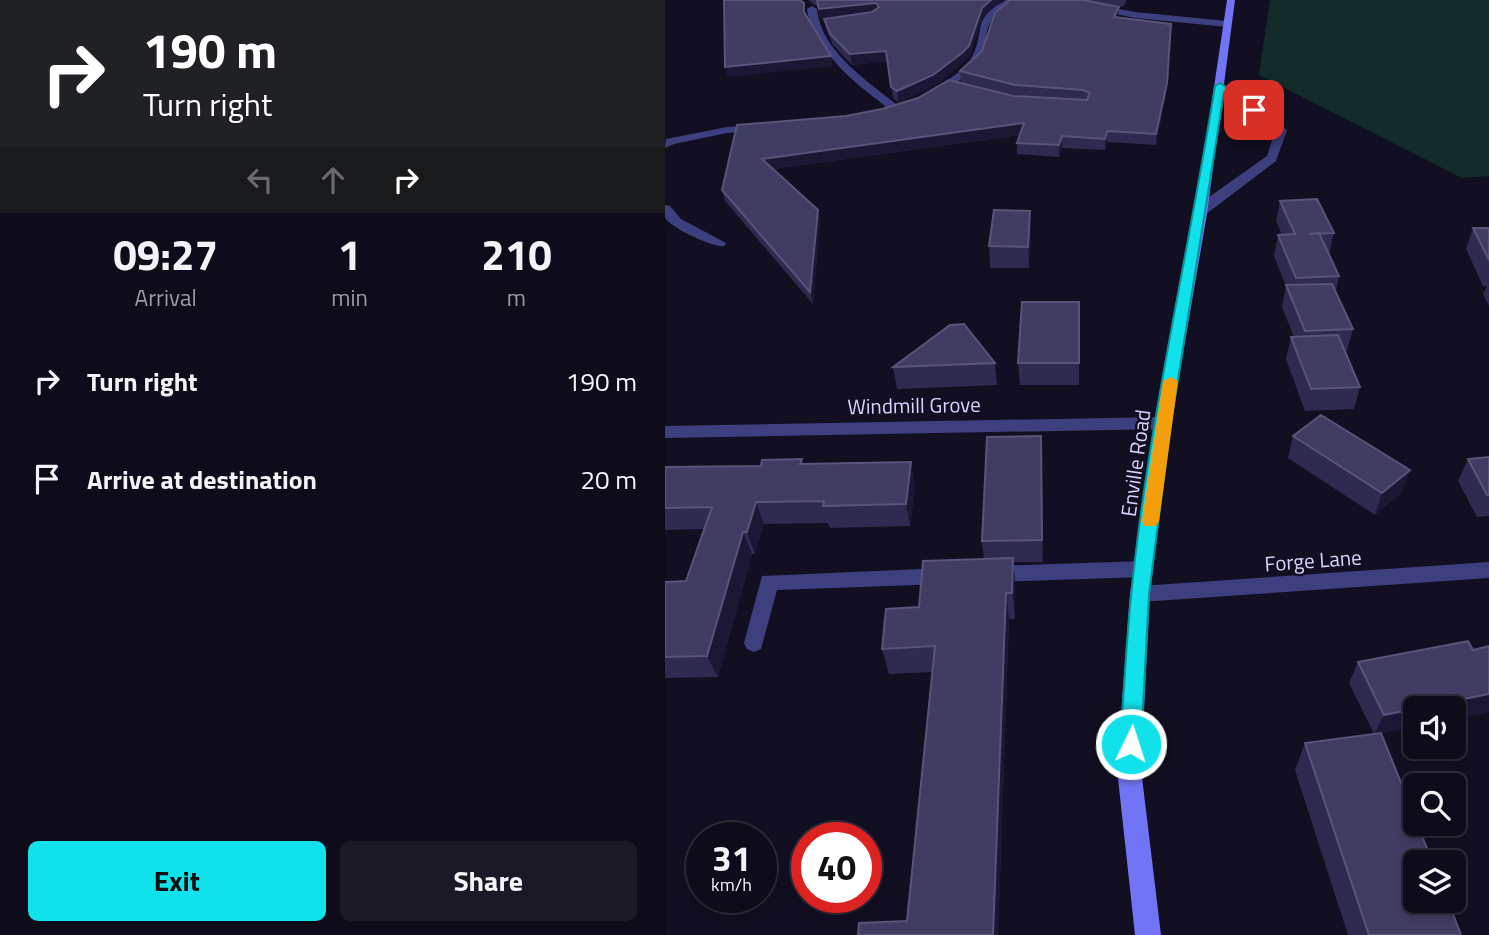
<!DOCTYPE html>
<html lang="en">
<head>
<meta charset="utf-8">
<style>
	:root { --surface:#0e0b1a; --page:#1c1927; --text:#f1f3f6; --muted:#9b9ba2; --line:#2e2b39; --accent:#10e1eb }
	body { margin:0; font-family:"Titillium Web",sans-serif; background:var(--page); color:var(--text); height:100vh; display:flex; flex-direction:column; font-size:26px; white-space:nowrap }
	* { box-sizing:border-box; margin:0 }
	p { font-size:23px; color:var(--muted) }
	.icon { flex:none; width:38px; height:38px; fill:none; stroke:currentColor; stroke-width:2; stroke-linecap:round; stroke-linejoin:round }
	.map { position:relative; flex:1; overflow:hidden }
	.panel { display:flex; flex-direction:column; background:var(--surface); width:665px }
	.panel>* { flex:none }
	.top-card { background:#202124; color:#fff; overflow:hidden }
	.buttons { position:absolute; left:738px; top:696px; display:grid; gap:14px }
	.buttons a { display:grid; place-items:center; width:63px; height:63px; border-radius:10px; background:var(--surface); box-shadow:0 4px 10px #0003,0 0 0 2px var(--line); font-size:35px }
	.speed { position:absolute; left:21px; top:822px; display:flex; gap:14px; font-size:35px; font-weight:700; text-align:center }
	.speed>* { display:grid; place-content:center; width:91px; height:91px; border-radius:50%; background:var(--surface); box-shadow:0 4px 10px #0003,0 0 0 2px var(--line); line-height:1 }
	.speed small { font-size:18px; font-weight:400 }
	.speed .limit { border:10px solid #d22; background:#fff; color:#111 }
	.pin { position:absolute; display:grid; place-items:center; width:60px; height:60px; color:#fff; margin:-30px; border-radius:14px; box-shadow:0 4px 10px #0006 }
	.me { position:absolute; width:77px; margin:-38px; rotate:4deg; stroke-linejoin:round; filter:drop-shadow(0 0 5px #0008) }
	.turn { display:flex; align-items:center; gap:24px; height:147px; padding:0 28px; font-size:32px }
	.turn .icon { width:91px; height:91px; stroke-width:2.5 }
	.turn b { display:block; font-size:49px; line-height:60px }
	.lanes { display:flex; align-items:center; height:66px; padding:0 28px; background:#0003; justify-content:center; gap:35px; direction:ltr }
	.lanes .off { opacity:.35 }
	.eta { display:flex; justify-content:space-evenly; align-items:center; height:119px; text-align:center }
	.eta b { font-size:42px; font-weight:700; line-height:49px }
	.primary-button { display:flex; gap:14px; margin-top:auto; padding:14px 28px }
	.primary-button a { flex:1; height:80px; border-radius:10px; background:var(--accent); color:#111; font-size:28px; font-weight:700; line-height:80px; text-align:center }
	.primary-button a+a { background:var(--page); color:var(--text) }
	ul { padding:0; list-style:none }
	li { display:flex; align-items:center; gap:21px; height:98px; padding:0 28px }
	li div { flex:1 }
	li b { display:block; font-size:26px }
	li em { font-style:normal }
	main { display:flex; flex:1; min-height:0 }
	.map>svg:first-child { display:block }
	.green { fill:#132c29 }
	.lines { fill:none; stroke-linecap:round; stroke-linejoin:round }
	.lane { fill:#3e3f7e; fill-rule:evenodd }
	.street { fill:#3e3f7e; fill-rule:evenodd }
	.secondary { fill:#7175f5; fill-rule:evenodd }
	.wall { fill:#2f2a4f }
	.shaded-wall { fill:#1c1735 }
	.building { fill:#413c62; stroke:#58547a; stroke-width:2 }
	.route { fill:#10e1eb; stroke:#0a9299; stroke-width:2 }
	.slow { fill:#f59e0b }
	.labels { text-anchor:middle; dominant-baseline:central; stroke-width:5; stroke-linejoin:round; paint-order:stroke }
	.street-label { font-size:21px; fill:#d6d3fc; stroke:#120f22 }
</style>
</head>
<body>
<main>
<section class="panel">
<div class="top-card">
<div class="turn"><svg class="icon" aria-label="right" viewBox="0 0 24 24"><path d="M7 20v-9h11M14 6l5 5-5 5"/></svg><div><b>190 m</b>Turn right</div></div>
<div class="lanes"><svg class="icon off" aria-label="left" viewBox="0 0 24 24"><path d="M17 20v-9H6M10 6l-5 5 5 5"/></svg><svg class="icon off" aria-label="ahead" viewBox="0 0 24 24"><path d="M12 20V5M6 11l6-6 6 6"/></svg><svg class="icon" aria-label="right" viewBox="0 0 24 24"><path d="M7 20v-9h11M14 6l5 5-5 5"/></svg></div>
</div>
<div class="eta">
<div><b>09:27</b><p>Arrival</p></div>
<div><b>1</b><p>min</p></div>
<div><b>210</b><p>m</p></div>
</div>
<ul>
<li><svg class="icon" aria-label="right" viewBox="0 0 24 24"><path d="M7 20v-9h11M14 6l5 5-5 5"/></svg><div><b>Turn right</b></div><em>190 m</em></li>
<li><svg class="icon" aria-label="arrive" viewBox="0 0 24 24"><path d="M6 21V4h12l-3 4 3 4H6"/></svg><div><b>Arrive at destination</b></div><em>20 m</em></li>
</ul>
<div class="primary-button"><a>Exit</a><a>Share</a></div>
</section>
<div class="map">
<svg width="824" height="935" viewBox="0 0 824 935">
	<rect width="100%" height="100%" fill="#120f22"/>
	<path class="green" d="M605,0H824V176L797,178L594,75Z"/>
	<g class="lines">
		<path class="lane" d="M551,84H559L622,130L611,161L536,218L530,214L544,197L602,156L610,131L551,88Z
			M479,561L486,564L489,569L486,574L479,577L325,582L318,579L315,574L318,569L325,566Z
			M279,568L286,570L289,576L286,582L279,584L112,590L96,649L89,652L82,649L79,643L97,576Z"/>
		<path class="street" d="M341,0H352C343,8 329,13 324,25C319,35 322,48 317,58C310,69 278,97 265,96V92C278,82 301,71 308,55C321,28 306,19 341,0Z
			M385,0H404L470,12L562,21L567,24L562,27L470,18Z
			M147,6L152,9C156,52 204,82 236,108V112H228C199,89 168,69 152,34C147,24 143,20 142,9Z
			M96,125L102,128L100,130L62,133L9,144L0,148L1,139L62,127Z
			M0,205L5,206L16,219L61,243L59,246C49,248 3,227 0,217C0,213 0,209 0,205Z
			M498,417L506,423L498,429L0,438V426Z
			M824,562V578L475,602L468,600L465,594L468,588L475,586Z"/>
		<path class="secondary" d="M562,0H570L542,214L506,423L485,594L476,769L496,935H470L452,769L465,594L490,423L530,214Z"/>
	</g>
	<path class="wall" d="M143,0H337L317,18L305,56L298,63L270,86L233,102L228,98L223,61L187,65L168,45L161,29L159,19L177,16L155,19L153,7Z
		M419,0H462L458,7Z
		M453,18L501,93L491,145L442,142L440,150L397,148L394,157L352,154V143L355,135L108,169L155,222L148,304L60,201L57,190L181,116L349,96L383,98L350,95L296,82L295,71L317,51Z
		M615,201L669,233L664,254L674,276L671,291L688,329L682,351H680L695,387L689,409L640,411L621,359L626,337H629L617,307L621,286L609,256L613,235H617L611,221Z
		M808,228H824V306L818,294L822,286H818L801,249Z
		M366,232L364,268H325L324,246Z
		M414,302V385H355L353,363Z
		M330,363L332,385L232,389L228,367Z
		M376,436L378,562H348L350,584V619H344L333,935H193L242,921L267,672L224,674L217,649L254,607L319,559L317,541Z
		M628,436L737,492L710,515L623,458Z
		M824,457V516L812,517L793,481L803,459Z
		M137,459L138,464L250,484L245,526L165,528L163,523L99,524L90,554H87L53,677L0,678V582L21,581L39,529L0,530V467L96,466Z
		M824,646V712L789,719V709L716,734L796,935H683L630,770L640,743L709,734L684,683L693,662L808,650Z"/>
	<path class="shaded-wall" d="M326,0H337L317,18L305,56L298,63L270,86L233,102L232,91Z
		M211,3L213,12L155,19L154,9Z
		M454,7L453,17L449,27V17Z
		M221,51L223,61L187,65L185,54Z
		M166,56L168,66L63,77L60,67Z
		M502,83L501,93L491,145V134Z
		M359,123L360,134L100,170L97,159Z
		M442,131V142L440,150V139Z
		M397,136V148L394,157V145Z
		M153,210L155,222L148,304L145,292Z
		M365,211L366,232L364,268L363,247Z
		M376,436L377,458L378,562L377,540Z
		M246,462L250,484L245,526L241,504Z
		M745,470L737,492L710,515L717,493Z
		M91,502L99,524L90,554L82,532Z
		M78,532L87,554L53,677L42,656Z
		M348,558L350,584V619L347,593Z
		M341,593L344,619L333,935H328Z
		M824,694V712L789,719V709H752Z
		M751,709V727L709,735L719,715Z"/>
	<path class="building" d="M59,0H135L139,3V12L166,56L60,67Z
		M152,0H326L317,8L304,46L297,53L268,75L232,91L226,87L221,51L185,54L166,35L159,19L207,12L214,7L211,3L154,9Z
		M345,0H418L454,7L449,17L506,24L502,83L491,134L442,131L440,139L397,136L394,145L352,143L359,123L97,159L153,210L145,292L57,190L72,125L181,116L217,109L253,98L284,80L349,96L422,100L425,93L418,90L350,85L295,71L317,51L330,13Z
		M652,199L669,233L644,234L654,233L674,276L631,278L613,235L630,234L615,201Z
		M329,210L365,211L363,247L324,246Z
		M808,228H824V260Z
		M667,284L688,329L640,331L621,285Z
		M357,302H414V363H353Z
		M299,324L330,363L228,367L285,325Z
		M673,335L695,387L646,389L626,337Z
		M656,415L745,470L717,493L628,436Z
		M376,436L377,540L317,541L322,437Z
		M824,457V495H822L803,459Z
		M137,459L135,464L246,462L241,504L158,506L159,501L91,502L82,532H78L42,656L0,657V582L21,581L47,507L0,508V467L96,466L97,460Z
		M348,558L347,593H341L328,935H193L194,923L242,921L270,646L217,649L221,609L254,607L258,561Z
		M803,641L808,650L824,646V694L719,715L693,662Z
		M716,733L751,820V824H752L768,863H751V901H783L796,935H704L640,743Z"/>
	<path class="route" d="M555,83L594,110L585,112L559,93L506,423L484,594L476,744L473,751L466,754L458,751L455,744C459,695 461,645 466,596C483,425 523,256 550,86Z"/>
	<path class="slow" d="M506,377L513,381L494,521L491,526H479L477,521L498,381Z"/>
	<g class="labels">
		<g class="street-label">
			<text transform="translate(249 405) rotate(-1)">Windmill Grove</text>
			<text transform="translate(470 463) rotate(-82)">Enville Road</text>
			<text transform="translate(648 560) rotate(-4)">Forge Lane</text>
		</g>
	</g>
</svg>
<div class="buttons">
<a><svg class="icon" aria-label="sound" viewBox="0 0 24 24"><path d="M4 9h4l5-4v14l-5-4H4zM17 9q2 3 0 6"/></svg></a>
<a><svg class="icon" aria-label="search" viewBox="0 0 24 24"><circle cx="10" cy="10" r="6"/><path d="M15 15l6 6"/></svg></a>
<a><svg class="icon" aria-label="layers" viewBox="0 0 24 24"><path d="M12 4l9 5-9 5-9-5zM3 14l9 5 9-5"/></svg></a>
</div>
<div class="speed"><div>31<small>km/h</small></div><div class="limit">40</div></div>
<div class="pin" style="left:589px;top:110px;background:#d93025"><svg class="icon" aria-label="arrive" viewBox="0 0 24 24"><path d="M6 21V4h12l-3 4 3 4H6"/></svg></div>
<svg class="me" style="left:466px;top:744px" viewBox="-20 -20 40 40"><circle r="17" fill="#10e1eb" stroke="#fff" stroke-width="3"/><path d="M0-11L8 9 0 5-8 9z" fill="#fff"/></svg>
</div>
</main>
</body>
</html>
